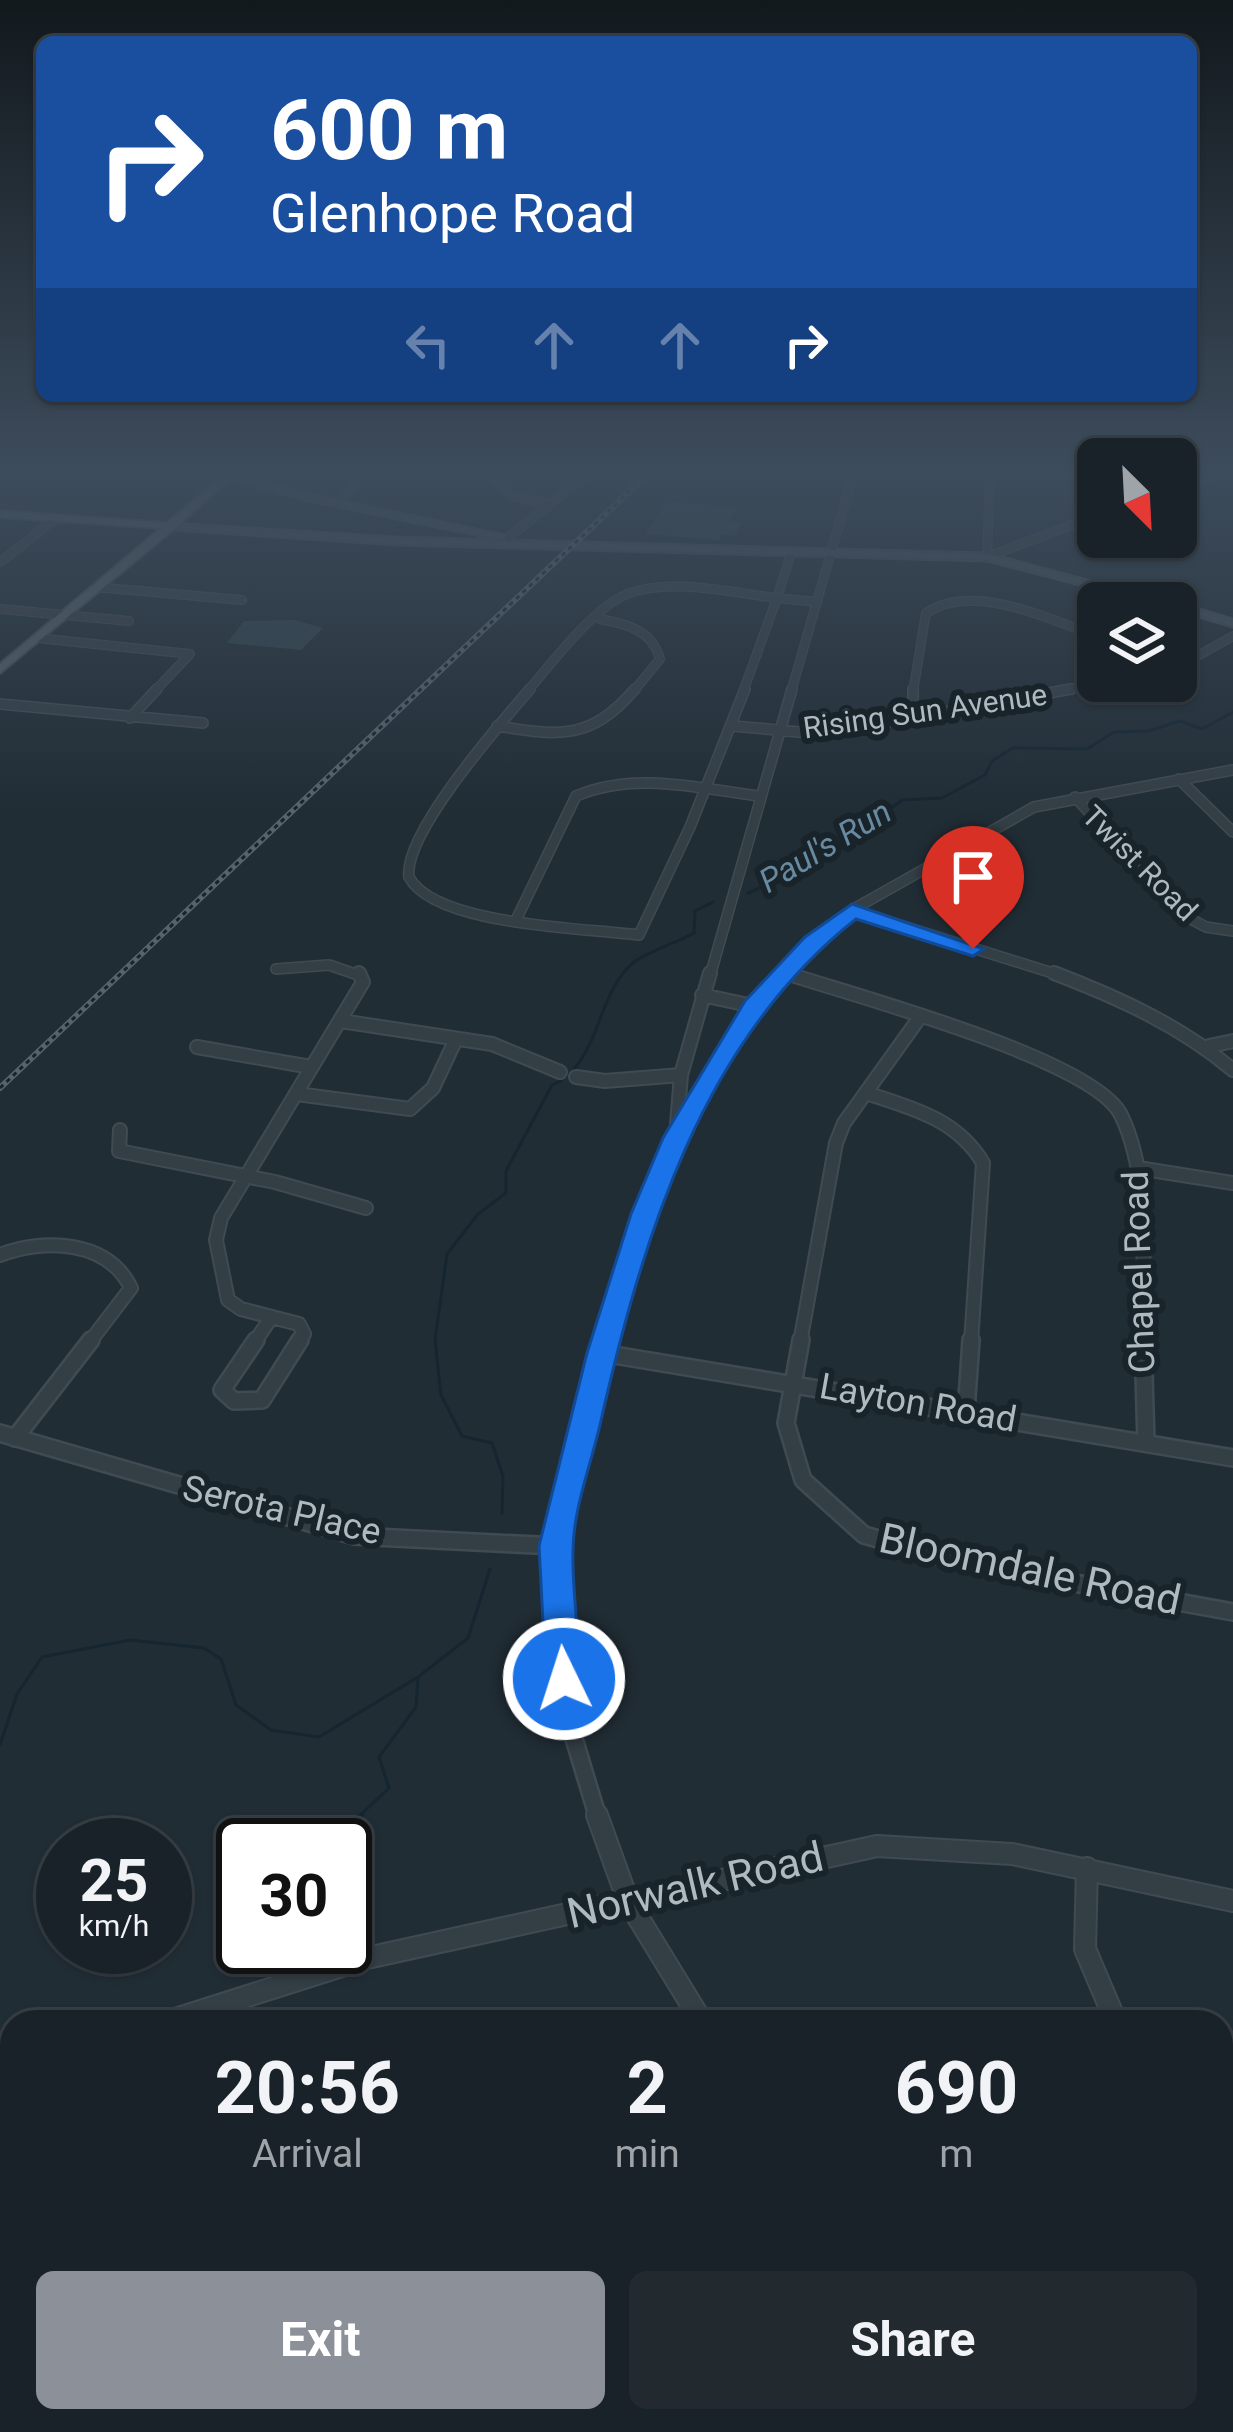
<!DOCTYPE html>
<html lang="en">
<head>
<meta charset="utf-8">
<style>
	:root { --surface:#192228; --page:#222a30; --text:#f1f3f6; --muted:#9fa4a8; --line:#373f45; --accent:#8c9099 }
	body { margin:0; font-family:Roboto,sans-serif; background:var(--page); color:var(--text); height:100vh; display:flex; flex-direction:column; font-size:45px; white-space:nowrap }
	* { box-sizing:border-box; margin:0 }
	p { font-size:39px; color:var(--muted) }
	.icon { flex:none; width:66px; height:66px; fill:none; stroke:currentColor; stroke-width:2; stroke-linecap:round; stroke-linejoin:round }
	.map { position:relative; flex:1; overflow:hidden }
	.drawer { position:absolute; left:0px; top:2010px; width:1233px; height:423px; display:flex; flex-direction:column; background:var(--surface); border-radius:36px 36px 0 0; box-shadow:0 3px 9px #0004,0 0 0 3px var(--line) }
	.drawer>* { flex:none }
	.top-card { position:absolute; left:36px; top:36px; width:1161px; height:366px; border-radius:18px; box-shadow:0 3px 9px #0004,0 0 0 3px var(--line); background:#1a4fa0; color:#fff; overflow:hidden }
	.needle { width:78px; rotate:156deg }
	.controls { position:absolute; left:1077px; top:438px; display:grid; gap:24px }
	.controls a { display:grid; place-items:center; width:120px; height:120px; border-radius:18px; background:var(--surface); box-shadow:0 3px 9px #0004,0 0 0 3px var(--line); font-size:60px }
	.speed { position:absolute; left:36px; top:1818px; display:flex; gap:24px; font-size:60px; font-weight:700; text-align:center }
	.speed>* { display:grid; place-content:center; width:156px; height:156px; border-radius:50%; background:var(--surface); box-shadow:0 3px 9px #0004,0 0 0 3px var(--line); line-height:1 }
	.speed small { font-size:30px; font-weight:400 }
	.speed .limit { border:6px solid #111; border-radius:18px; background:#fff; color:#111 }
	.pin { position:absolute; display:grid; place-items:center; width:102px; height:102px; color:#fff; margin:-123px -51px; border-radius:50% 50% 50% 0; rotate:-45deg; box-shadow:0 0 12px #0007 }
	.pin .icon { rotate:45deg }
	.me { position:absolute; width:132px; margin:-66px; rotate:356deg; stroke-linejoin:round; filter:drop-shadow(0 0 9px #0008) }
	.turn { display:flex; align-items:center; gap:42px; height:252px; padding:0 36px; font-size:54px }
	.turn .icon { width:156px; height:156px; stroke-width:2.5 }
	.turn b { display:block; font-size:84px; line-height:102px }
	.lanes { display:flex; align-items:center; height:114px; padding:0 36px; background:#0003; justify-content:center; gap:60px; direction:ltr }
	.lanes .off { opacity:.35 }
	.eta { display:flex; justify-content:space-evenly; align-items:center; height:204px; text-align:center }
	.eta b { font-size:72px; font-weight:700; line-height:84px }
	.primary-button { display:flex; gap:24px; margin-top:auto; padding:24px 36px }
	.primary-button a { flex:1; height:138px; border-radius:18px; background:var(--accent); color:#fff; font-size:48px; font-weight:700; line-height:138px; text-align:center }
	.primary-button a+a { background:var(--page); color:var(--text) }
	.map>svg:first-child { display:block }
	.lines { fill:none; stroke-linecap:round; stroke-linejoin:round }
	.stream-far1 { stroke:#152631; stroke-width:3 }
	.stream { stroke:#152631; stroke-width:4.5 }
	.building { fill:#303f48 }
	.street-far4-casing { stroke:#404a52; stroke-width:10 }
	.street-far3-casing { stroke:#404a52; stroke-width:12 }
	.street-far2-casing { stroke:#404a52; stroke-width:16 }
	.street-far1-casing { stroke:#404a52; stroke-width:20 }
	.street-casing { stroke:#404a52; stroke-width:24 }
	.secondary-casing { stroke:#404a52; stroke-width:5 }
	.primary-casing { stroke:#404a52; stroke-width:4 }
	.street-far4 { stroke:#343e45; stroke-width:8 }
	.street-far3 { stroke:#343e45; stroke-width:9 }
	.street-far2 { stroke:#343e45; stroke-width:12 }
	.street-far1 { stroke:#343e45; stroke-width:15 }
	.street { stroke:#343e45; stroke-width:20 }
	.secondary { fill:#424e58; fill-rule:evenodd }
	.primary { fill:#525e66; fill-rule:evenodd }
	.rail-casing { stroke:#56636c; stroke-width:6 }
	.rail { stroke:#19232a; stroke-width:3; stroke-dasharray:4.5; stroke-linecap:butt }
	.route { fill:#1a73e8; stroke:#114b97; stroke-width:3 }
	.labels { text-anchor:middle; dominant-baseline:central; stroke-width:12; stroke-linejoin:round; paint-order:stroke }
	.far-street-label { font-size:30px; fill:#aeb9c2; stroke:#19232a }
	.far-water-label { font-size:33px; font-style:italic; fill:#688aa0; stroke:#19232a }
	.street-label { font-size:36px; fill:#aeb9c2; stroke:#19232a }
	.near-street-label { font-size:42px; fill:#aeb9c2; stroke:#19232a }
</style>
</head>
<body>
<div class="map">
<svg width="1233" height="2432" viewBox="0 0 1233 2432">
	<rect width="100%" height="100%" fill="#212d35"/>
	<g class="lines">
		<path class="stream-far1" d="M748,893L774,882L800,858L848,840L902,800L942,798L985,775L992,761L1013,748L1087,749L1114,732L1149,731L1180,721L1202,729L1233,712
			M574,1069C601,1038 602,988 634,962C652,949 675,944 694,933L695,911L713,902
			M502,1513L503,1476L492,1443L462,1436L441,1395L435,1340L447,1254L478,1214L506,1193V1171L552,1085L561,1081
			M0,1745L17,1694L42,1657L130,1640L204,1648L221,1659L236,1705L271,1730L319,1737L418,1677L468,1638L490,1569
			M357,1818L389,1788L379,1757L416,1707L418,1678"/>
		<path class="stream" d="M326,1845L362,1815
			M0,2359L12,2280"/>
	</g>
	<path class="building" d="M668,502L736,508L730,521L741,522L735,536L721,535L719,540L645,534Z
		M295,620L323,628L301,650L227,643L244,621Z"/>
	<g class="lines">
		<defs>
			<path id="street-far4" d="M506,472L497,481L513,497L551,504
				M990,472L987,557L1098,515
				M1038,472L1098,479
				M1176,484L1233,472
				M337,503L358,481L351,472
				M509,537L590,472
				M0,562L55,519
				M95,587L242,600
				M777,598L817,602
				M777,598L791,553
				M0,609L129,621
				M600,619C627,624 652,630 660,659L633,692
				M37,638L190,654L154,692
				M1176,668L1233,636
				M527,692C551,664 593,608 627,594C670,577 732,593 777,598
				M743,692L777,598
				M791,692L854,472
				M913,692L926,613C975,581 1048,620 1098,636
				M1054,692L1116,681"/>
			<path id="street-far3" d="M530,689C500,724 403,834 409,877C435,926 586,928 639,935L690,827L745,689
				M0,704L203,723
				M913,717V689
				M130,718L157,689
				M497,726C560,736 590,741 635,689
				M733,726L810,733L845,730L1071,689
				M1179,779L1233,832
				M1075,797L1185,916L1206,927L1233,931
				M852,910L1062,976
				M516,920L576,796C634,771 698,788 758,796
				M276,969L329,965L361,976
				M784,972L795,976
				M710,976L792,689
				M781,976L813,941L852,910L1034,807L1233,770"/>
			<path id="street-far2" d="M786,973C851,995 1094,1059 1121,1115C1153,1181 1141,1271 1143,1343
				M1054,973C1119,998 1179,1025 1233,1070
				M702,995L753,1006
				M341,1021L492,1044L560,1072
				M1209,1046L1233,1041
				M197,1047L311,1067
				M576,1077L605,1081L681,1075
				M866,1093C912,1108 957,1119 983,1163L971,1343
				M297,1094L410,1109L433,1088L456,1039
				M120,1130L119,1151L275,1182L366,1208
				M676,1137L681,1075L710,973
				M1138,1168L1233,1183
				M0,1255C44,1238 108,1240 131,1288L89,1343
				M254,1343L271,1318
				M299,1343L304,1334L299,1324L241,1309L228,1300L216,1240L221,1218L363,982L359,973
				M605,1343C646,1212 689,1075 784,973
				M800,1343L836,1143L844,1123L920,1017"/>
			<path id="street-far1" d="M256,1340L222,1390L234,1401L262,1400L300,1340
				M801,1340L786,1423L803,1480L864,1535L960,1562L1233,1612
				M1143,1340L1146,1443
				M602,1353L1233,1458
				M966,1412L971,1340
				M0,1433L354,1536L556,1546
				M15,1438L91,1340
				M598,1818L569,1722L556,1546L606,1340"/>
			<path id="street" d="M597,1815L628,1901L702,2022
				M1087,1868L1085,1949L1116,2022
				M166,2022L367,1958L877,1846L1012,1854L1233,1901
				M0,2096L12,2091
				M1221,2134L1233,2141
				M571,2421L582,2432
				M1160,2421L1181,2432
				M337,2432L349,2421
				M604,2432L615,2421
				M971,2432L974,2421"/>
			<path id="secondary" d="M212,472H225L310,495L504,536L500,539L309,500Z
				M169,524L397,538L987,554L1169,603H1153L987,560L397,544L172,529L169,528Z
				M1176,603L1233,620V626L1176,609Z"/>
			<path id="primary" d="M228,472H237L175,528L0,673V664L161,528L0,517V511L167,523Z"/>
		</defs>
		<use href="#street-far4" class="street-far4-casing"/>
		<use href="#street-far3" class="street-far3-casing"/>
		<use href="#street-far2" class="street-far2-casing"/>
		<use href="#street-far1" class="street-far1-casing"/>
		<use href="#street" class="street-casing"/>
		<use href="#secondary" class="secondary-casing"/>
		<use href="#primary" class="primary-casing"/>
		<use href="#street-far4" class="street-far4"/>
		<use href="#street-far3" class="street-far3"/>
		<use href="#street-far2" class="street-far2"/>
		<use href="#street-far1" class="street-far1"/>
		<use href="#street" class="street"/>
		<use href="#secondary" class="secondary"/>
		<use href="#primary" class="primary"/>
		<defs>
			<path id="rail" d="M0,1088L650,472"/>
		</defs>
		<use href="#rail" class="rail-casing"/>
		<use href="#rail" class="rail"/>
	</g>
	<linearGradient id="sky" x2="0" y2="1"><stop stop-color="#12191d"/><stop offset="0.58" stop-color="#3d4c5c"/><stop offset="1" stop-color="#3d4c5c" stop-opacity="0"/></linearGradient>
	<rect width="1233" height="812" fill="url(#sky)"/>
	<path class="route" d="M852,904L984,949L973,956L856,919C701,1041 642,1240 600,1425C591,1464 573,1510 573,1551C572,1593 579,1637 582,1679L576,1691L564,1696L551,1691L546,1679L539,1546L587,1353L631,1214L663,1138L745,1001L805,937Z"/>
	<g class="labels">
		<g class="far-street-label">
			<text transform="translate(925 711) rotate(-8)">Rising Sun Avenue</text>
			<text transform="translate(1140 863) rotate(45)">Twist Road</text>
		</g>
		<g class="far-water-label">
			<text transform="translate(825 846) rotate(-31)">Paul's Run</text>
		</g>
		<g class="street-label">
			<text transform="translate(1139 1272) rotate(-92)">Chapel Road</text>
			<text transform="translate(918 1403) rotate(10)">Layton Road</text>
			<text transform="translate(282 1510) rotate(13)">Serota Place</text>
		</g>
		<g class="near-street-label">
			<text transform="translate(1030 1569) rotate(12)">Bloomdale Road</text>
			<text transform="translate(695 1885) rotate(-13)">Norwalk Road</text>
		</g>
	</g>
</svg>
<div class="controls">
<a><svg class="needle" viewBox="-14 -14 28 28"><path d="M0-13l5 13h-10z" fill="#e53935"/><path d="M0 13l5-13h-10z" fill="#9fa4a8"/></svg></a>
<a><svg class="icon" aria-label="layers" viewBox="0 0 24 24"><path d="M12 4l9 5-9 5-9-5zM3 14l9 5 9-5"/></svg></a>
</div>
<div class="speed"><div>25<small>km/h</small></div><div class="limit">30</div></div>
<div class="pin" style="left:973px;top:949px;background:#d93025"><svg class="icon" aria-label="arrive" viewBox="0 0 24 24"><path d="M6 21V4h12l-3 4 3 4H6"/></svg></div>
<svg class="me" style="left:564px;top:1679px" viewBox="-20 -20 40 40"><circle r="17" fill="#1a73e8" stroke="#fff" stroke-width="3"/><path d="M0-11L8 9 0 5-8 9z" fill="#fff"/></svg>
<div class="top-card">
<div class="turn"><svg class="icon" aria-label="right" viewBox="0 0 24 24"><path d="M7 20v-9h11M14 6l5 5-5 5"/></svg><div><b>600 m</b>Glenhope Road</div></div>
<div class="lanes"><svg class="icon off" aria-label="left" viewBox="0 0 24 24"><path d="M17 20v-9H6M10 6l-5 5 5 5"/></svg><svg class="icon off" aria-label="ahead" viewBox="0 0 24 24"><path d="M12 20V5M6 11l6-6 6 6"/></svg><svg class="icon off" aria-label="ahead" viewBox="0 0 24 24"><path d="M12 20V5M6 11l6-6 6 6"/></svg><svg class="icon" aria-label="right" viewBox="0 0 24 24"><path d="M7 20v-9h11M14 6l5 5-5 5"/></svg></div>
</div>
<section class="drawer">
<div class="eta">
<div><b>20:56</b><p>Arrival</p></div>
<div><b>2</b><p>min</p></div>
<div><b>690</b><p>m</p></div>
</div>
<div class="primary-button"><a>Exit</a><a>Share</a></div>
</section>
</div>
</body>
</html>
